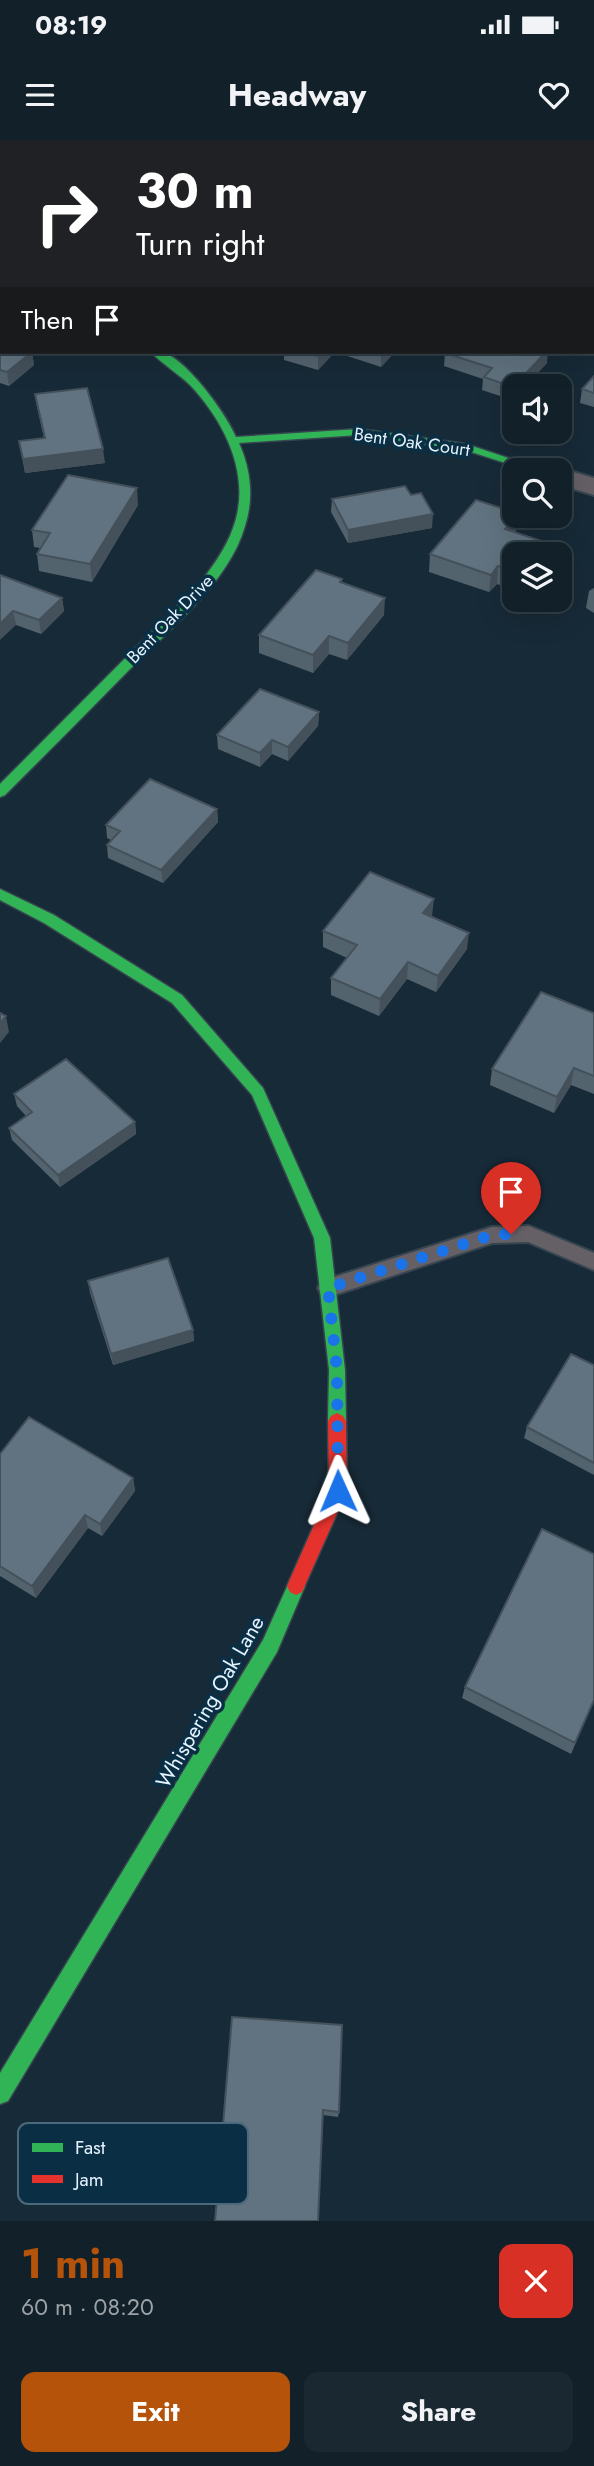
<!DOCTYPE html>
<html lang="en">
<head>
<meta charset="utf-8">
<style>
	:root { --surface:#112029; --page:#1a2831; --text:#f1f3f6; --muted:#9ca3a8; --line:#303e46; --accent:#b45309 }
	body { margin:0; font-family:Jost,sans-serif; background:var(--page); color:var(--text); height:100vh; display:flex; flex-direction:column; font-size:26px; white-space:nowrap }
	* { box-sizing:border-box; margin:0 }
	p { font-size:23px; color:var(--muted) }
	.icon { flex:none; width:38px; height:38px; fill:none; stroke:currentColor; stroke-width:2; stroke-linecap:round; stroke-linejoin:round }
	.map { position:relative; height:2081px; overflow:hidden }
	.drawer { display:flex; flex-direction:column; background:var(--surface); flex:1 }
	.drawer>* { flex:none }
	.hud { position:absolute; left:0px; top:0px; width:595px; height:214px; box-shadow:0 7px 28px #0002,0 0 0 2px var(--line); background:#202124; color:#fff; overflow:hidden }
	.buttons { position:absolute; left:502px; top:234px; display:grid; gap:14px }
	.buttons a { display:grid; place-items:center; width:70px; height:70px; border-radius:14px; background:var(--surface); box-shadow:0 7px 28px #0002,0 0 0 2px var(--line); font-size:35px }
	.pin { position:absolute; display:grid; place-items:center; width:60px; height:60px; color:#fff; margin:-72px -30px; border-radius:50% 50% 50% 0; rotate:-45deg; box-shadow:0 0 7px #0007 }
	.pin .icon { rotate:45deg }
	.me { position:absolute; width:77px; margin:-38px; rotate:359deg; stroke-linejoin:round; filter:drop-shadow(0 0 5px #0008) }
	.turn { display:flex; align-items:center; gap:24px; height:147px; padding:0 21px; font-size:32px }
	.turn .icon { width:91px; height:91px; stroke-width:2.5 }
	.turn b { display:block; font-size:49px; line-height:60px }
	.then { display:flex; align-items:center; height:66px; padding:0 21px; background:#0003; gap:14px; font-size:26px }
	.round { display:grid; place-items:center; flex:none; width:74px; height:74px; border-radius:14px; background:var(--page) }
	.summary { display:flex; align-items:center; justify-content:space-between; height:119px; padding:0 21px }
	h1 { font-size:42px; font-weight:700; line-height:52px; color:var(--accent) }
	.cta { display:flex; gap:14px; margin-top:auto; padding:14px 21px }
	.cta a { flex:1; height:80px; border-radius:14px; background:var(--accent); color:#fff; font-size:28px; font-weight:700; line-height:80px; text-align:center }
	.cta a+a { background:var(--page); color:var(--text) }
	.status { display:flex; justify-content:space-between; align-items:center; height:49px; padding:0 35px; background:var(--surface); direction:ltr }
	.status svg { height:19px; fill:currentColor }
	header { display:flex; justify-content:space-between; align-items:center; height:91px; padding:0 21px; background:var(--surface); font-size:32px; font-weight:700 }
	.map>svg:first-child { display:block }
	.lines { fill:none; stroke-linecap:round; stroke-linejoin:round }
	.lane-casing { stroke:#364550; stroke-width:4 }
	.street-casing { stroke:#364550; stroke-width:4 }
	.fast-casing { stroke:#364550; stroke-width:3 }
	.jam-casing { stroke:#364550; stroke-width:3 }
	.lane { fill:#646066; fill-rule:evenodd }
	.street { fill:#646066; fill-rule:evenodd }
	.fast { fill:#30b455; fill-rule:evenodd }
	.jam { fill:#e5322d; fill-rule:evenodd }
	.wall { fill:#53636e }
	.shaded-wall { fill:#44505a }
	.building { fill:#617380; stroke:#44505a; stroke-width:2 }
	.route { stroke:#1a73e8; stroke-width:12; stroke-dasharray:0 21.6 }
	.labels { text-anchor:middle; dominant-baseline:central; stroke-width:7; stroke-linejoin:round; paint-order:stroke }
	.far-street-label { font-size:18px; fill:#e4f3fe; stroke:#0a2e44 }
	.street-label { font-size:21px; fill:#e4f3fe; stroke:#0a2e44 }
	.key { fill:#0a2e44; stroke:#4b697c; stroke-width:2 }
	.key-label { font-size:19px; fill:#e4f3fe }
</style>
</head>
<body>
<div class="status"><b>08:19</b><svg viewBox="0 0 49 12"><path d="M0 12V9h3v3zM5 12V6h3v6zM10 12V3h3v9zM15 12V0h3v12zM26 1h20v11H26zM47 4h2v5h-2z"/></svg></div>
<header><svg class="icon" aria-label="menu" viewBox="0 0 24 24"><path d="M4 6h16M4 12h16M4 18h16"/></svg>Headway<svg class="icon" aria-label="heart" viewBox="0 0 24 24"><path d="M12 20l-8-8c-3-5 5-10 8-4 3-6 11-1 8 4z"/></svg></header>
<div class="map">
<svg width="594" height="2081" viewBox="0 0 594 2081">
	<rect width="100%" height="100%" fill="#172a37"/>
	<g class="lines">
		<defs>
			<path id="lane" d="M529,1086L594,1113V1130L528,1102L492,1103L328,1157L321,1154L318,1148L321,1142L328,1139L492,1087Z"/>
			<path id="street" d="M313,0H336L312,2Z
				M0,145H2V161H0Z
				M560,328L594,338V355L560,345V331H550Z"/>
			<path id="fast" d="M23,0H37L38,2H25Z
				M593,164H594V170H593Z
				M151,212C155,212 159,211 162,212C187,219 226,274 236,297L359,289L466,304L548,331H530L465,310L359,295L239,303C251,330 254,358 245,386C229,442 169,490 129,530C88,572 46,614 5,655L0,657V644L200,443C213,426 226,408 233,388C252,337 226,284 191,246C179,234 162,224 151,212Z
				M0,749L54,775L182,855L263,948L330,1098L345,1230L346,1281L343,1286L337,1289L331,1286L328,1281L329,1230L314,1098L252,955L172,863L44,783L0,760Z
				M296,1437L302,1440L305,1446L277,1512L8,1961L0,1964V1933L263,1500L290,1440Z"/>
			<path id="jam" d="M337,1273L343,1276L346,1281L347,1351L302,1452L296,1455L290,1452L287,1446L329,1351L328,1281L331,1276Z"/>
		</defs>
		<use href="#lane" class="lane-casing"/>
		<use href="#street" class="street-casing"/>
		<use href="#fast" class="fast-casing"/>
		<use href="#jam" class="jam-casing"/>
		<use href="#lane" class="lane"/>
		<use href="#street" class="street"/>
		<use href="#fast" class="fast"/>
		<use href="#jam" class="jam"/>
	</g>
	<path class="wall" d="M2,68V87H0V69Z
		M0,201L32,212L34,225L9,246L0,243Z
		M284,212H395L381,227L335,212L318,230L284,220Z
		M445,213L547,223L512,260L482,250L483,239L444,226Z
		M594,236V267L580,263L582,249Z
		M35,254L105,323L25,333L19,301L44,298L37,267Z
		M332,359L432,388L348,403L331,372Z
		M138,365L92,442L39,431L37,414L40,408L34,407L32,390Z
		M514,376H518L516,391L515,393L560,407L559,415H514V450L497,444L489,452L429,432L430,414Z
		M0,435L62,458L64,471L41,494L16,485Z
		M342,439V443L384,475L347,520L329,514L313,533L259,513V495Z
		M594,448V473L586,468L589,451Z
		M319,572L318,586L288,621L272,614L260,627L218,609L217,595Z
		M217,669L218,682L163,743L108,718L107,705L111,700L107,698L106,685Z
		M432,776L431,777L467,809L436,852L407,839L379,876L331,855V838L347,818L323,807V791Z
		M594,873V954L571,945L554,973L490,945L492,929Z
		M14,954L135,982L136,994L60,1047L12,1000L9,988L26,976L17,966Z
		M88,1141L193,1190L194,1201L113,1225L90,1153Z
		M594,1225V1335L524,1298L527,1287Z
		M0,1314L133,1338L135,1351L102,1396L88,1388L36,1458L0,1436Z
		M465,1547L594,1560L571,1614L462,1558Z
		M232,1877L339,1972L338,1977L323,1975Z"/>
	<path class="shaded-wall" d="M32,212L34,225L9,246L7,232Z
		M323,212H335L318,230V216Z
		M383,212H395L381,227V213Z
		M546,212H548L547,223L524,247H514V257L512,260L513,247Z
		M103,309L105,323L25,333L23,319Z
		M137,348L138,365L92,442L90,424Z
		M433,374L432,388L348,403V390Z
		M516,376H518L516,391L503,407L505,389Z
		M498,426L497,444L489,452L491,435Z
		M62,458L64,471L41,494L39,480Z
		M385,458L384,475L347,520L348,503Z
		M13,471L16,485L0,500V484Z
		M329,496V514L313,533V515Z
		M319,572L318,586L288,621V607Z
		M272,600V614L260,627V613Z
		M217,669L218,682L163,743L161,730Z
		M434,759L432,776L422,790L423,773Z
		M469,793L467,809L436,852L438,836Z
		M408,822L407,839L379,876L380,859Z
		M6,876L9,892L0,903V883Z
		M574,928L571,945L554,973L557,957Z
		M135,982L136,994L60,1047L58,1035Z
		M193,1190L194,1201L113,1225L111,1214Z
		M133,1338L135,1351L102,1396L100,1384Z
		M85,1375L88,1388L36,1458L32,1446Z"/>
	<path class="building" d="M392,0H458L456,2H390Z
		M0,201H2V212H32L7,232L0,230Z
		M303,212H323L318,216Z
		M446,212H546L513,247L484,237L492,228L445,213Z
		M594,236V253L582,249Z
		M87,248L103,309L23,319L19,301L45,298L35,254Z
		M68,335L137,348L90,424L37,414L50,393L32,390Z
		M405,346L411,355L421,353L433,374L348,390L332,359Z
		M476,360L514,372V376H516L505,389L560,407L554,415H514V431L498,426L491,435L430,414Z
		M316,430L342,439L340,442L385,458L348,503L329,496L313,515L259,495Z
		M0,435L62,458L39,480L13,471L0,484Z
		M260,549L319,572L288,607L272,600L260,613L217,595Z
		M150,639L217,669L161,730L107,705L120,691L106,685Z
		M370,732L434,759L423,773L469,793L438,836L408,822L380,859L331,838L357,805L323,791Z
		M541,852L594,873V936L574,928L557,957L492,929Z
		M0,873L6,876L0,883Z
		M66,919L135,982L58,1035L9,988L32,972L14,954Z
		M168,1118L193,1190L111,1214L88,1141Z
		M571,1214L594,1225V1323L527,1287Z
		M29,1277L133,1338L100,1384L85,1375L32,1446L0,1426V1314Z
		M542,1389L594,1414V1560L575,1603L465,1547Z
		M232,1877L342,1885L339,1972L323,1970L318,2081H215Z"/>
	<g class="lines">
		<path class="route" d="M338,1351L337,1230L328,1148L492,1095L511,1094"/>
	</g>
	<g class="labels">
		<g class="far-street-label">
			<text transform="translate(412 302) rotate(8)">Bent Oak Court</text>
			<text transform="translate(170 479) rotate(-46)">Bent Oak Drive</text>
		</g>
		<g class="street-label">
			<text transform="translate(210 1562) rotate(-60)">Whispering Oak Lane</text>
		</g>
	</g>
	<rect x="18" y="1983" width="230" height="81" rx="10" class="key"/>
	<rect x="32" y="2003" width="31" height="9" fill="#30b455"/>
	<rect x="32" y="2035" width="31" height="8" fill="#e5322d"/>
	<g class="key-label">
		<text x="75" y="2014">Fast</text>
		<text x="75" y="2046">Jam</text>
	</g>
</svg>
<div class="buttons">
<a><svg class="icon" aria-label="sound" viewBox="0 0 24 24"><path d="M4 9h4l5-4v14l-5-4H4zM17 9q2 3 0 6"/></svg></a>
<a><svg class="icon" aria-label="search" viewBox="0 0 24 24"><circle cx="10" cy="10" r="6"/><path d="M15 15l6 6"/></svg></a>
<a><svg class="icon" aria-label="layers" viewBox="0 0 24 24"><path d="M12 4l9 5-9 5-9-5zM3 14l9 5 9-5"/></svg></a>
</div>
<div class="pin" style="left:511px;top:1094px;background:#d93025"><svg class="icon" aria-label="arrive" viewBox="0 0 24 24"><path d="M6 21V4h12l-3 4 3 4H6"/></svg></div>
<svg class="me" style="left:338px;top:1351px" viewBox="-20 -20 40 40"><path d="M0-17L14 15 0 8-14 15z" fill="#1a73e8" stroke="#fff" stroke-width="4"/></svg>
<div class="hud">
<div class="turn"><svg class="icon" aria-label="right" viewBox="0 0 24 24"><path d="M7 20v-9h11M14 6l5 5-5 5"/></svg><div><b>30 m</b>Turn right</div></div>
<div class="then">Then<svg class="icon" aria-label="arrive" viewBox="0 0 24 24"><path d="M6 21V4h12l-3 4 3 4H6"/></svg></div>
</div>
</div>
<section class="drawer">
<div class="summary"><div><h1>1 min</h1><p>60 m · 08:20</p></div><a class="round" style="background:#d93025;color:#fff"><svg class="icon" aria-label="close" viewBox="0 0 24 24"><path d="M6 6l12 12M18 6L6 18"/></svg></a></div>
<div class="cta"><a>Exit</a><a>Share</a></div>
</section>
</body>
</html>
